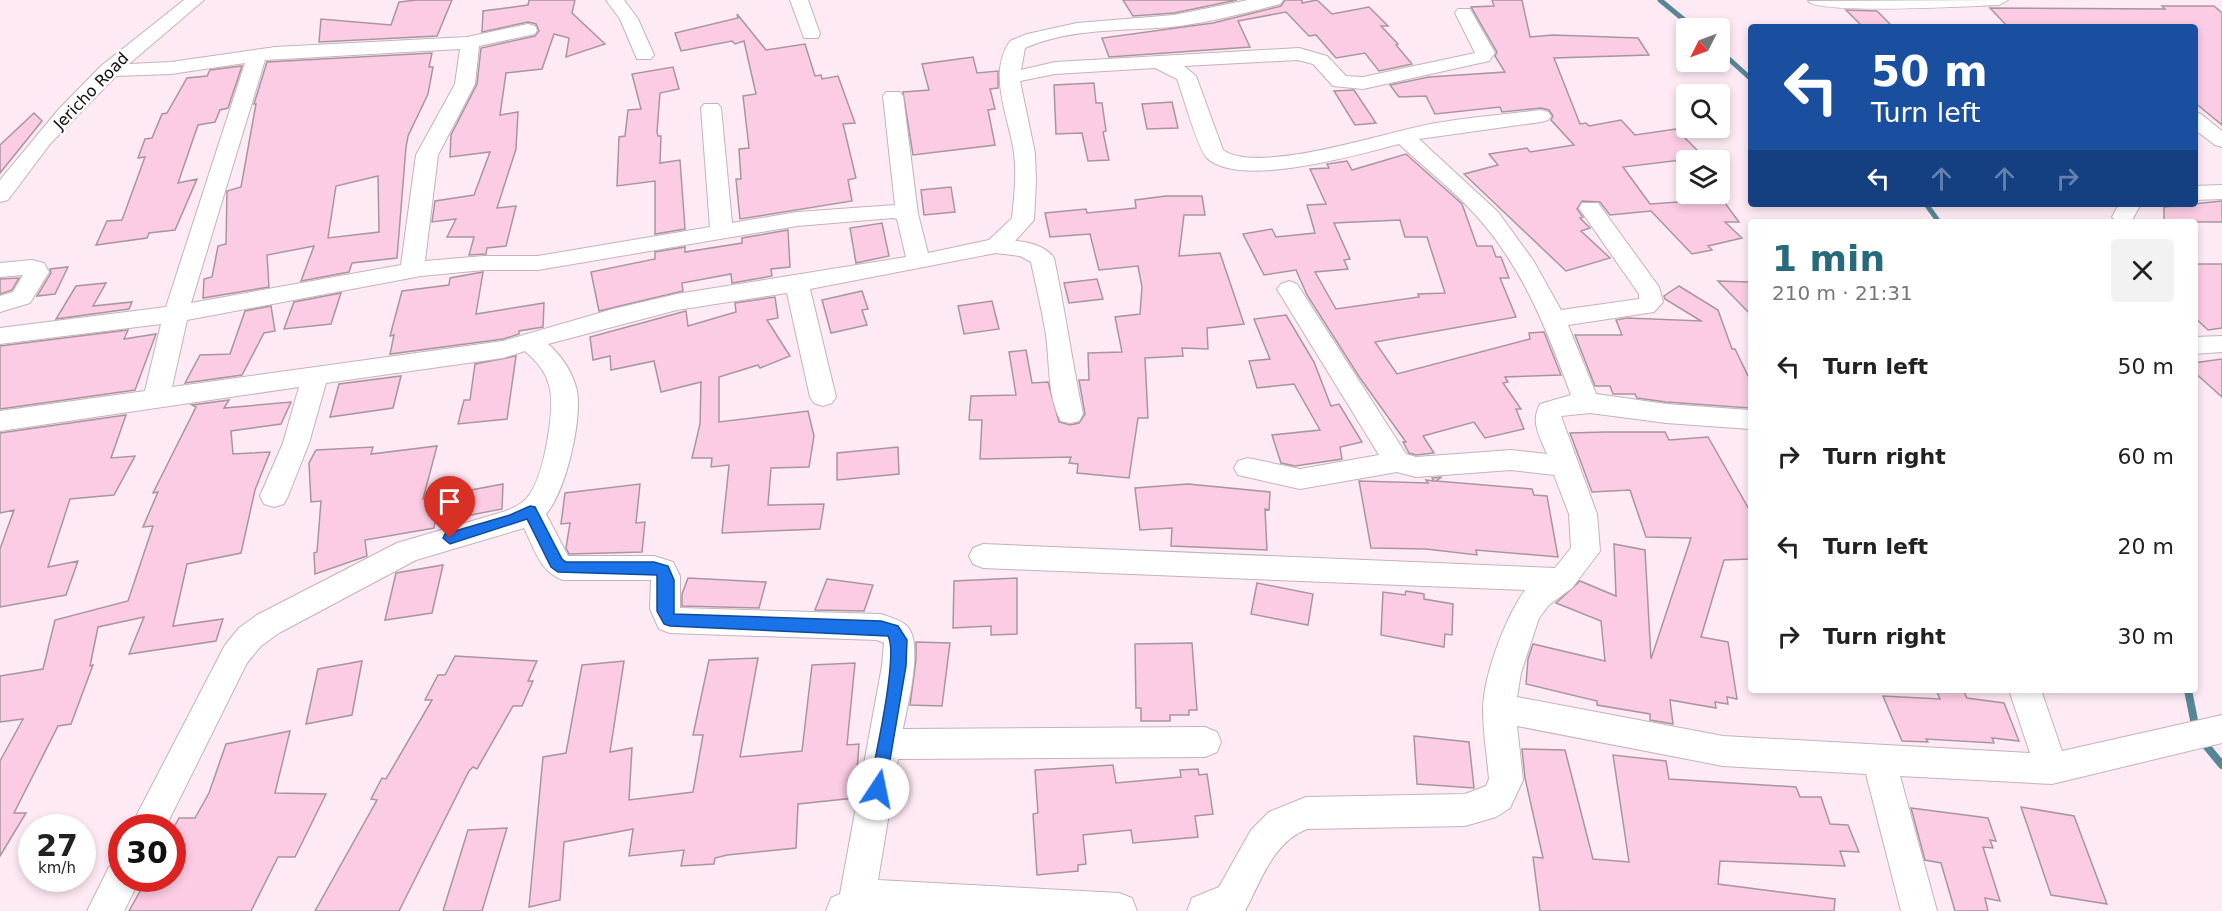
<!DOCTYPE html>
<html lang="en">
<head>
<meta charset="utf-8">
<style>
	:root { --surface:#fff; --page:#f2f2f2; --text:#222; --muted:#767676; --accent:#266a7b }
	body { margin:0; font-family:"DejaVu Sans",sans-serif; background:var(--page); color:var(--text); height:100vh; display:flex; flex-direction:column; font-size:22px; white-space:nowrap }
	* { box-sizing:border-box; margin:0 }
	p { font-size:20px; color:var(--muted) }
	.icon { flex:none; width:33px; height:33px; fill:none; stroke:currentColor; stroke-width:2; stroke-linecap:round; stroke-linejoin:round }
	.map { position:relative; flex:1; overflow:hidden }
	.panel { position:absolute; left:1748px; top:219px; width:450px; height:474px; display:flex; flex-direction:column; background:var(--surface); border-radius:6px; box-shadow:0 3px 9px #0003 }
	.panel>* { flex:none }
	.hud { position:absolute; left:1748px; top:24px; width:450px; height:183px; border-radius:6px; box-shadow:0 3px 9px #0003; background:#1a4fa0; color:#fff; overflow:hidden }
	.needle { width:39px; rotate:228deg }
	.tools { position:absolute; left:1676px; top:18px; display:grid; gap:12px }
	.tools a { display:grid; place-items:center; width:54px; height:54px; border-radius:6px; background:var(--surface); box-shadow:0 3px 9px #0003; font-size:30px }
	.speed { position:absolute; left:18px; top:814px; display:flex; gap:12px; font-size:30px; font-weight:700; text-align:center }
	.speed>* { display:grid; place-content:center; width:78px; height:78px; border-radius:50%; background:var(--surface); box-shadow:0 3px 9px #0003; line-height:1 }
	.speed small { font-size:15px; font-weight:400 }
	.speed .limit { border:9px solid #d22; background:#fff; color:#111 }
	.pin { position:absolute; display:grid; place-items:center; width:51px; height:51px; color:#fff; margin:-62px -26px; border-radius:50% 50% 50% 0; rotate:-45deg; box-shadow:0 0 6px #0007 }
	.pin .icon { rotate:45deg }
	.me { position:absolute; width:66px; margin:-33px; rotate:11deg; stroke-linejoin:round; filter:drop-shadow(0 0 4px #0008) }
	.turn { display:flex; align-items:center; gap:21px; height:126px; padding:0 24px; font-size:27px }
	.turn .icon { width:78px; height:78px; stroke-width:2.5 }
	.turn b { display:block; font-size:42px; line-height:51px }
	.lanes { display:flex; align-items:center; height:57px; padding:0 24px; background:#0003; justify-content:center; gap:30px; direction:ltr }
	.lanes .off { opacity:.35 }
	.round { display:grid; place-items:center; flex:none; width:63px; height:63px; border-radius:6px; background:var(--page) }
	.head { display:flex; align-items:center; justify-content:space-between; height:102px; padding:0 24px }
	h1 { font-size:36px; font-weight:700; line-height:45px; color:var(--accent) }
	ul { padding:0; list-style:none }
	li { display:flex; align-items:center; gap:18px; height:90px; padding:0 24px }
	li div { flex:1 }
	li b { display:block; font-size:22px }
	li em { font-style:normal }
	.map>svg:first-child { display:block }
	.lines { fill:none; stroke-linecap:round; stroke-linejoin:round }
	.stream-far1 { stroke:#578796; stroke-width:5 }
	.stream { stroke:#578796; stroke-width:8 }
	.building { fill:#fbcce3; stroke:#a8969f; stroke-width:1.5; fill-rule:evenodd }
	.minor-casing { stroke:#c5b2bb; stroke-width:2 }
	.minor { fill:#fff; fill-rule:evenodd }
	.route { fill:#1a73e8; stroke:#114b97; stroke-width:1.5 }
	.labels { text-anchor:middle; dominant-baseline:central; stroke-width:5; stroke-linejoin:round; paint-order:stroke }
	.far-street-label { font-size:16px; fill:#100a0d; stroke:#fefefe }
</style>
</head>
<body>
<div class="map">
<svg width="2222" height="911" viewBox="0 0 2222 911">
	<rect width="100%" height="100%" fill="#feeaf4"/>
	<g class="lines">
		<path class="stream-far1" d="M1660,0L1694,28
			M1719,50L1750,78
			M1926,204L1939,222"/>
		<path class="stream" d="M2188,690L2196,730
			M2203,742L2222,765"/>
	</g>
	<path class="building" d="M417,0H452L437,36L319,42L321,19L391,25L399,2Z
		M529,0H575L572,13L605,44L566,57L569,38L554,34L542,69L506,73L500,115L518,112L516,149L497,208L516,206L506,246L487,248L486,254L469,255L474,237H447L456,219L432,222L435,201L474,195L490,152L450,157L451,135L477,84L481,48L535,36L539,31L536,24L528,22L482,32L483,11L528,5Z
		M1123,0H1237L1174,13L1133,16Z
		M1285,0H1302V3L1317,0L1332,14L1369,7L1388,26H1381L1398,44L1396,45L1412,64L1379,71L1365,53L1336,58L1316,35L1309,36L1286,12L1238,21L1250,47L1109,57L1102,38L1213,23L1281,6Z
		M1492,0H1522L1530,37L1553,35L1638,38L1649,55L1554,58L1580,124L1586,123L1589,126L1621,120L1635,135L1676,129L1698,151L1686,153L1690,159L1623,167L1650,204L1722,199L1739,222H1725L1742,238L1708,246L1712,250L1692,254L1651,211L1610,215L1600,202L1582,201L1577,209L1583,217L1580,218L1590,228L1581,231L1610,258L1566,271L1464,174L1498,165L1489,154L1527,148L1530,152L1574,145L1551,120L1553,116L1549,110L1541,108L1502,112L1500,107L1435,114L1426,96L1399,97L1390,85L1429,77L1505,72L1495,56L1497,52L1471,7L1494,6Z
		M2162,6H2214L2222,13V125L2194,102V27H2008L1990,8L2165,9Z
		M1846,10L1877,11L1893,27H1863Z
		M737,14L766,50L805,44L815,76L821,75L822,79L838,76L855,123L843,124L856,178L848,180L852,201L740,219L736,179H741L739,149L749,148L743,96L756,94L744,41L735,44L732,41L681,51L675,33L738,18Z
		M432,53L429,67H433L428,94L408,136L406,147L397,258L352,263L349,272L301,281L314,246L267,255L269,287L203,298L204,279L212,277L218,246L226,244L227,191L241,187L256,104H254L267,62ZM378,176L379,232L328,238L336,186Z
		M973,57L977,73L998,71V88L990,89L995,109L988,110L995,145L913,155L903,92L929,90L922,64Z
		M242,66L228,108L220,110L215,122L198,125L178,183L197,179L175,230L149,233L147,238L96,245L107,221L122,220L145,157L138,158L145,139L152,138L162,114L167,113L187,78L207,76L210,70Z
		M673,67L679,89L660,93L657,132L658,136H661L660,163L680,160L685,229L655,234V181L617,186L619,137L625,136L628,110L641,109L632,74Z
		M1094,83L1096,103H1102L1106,131L1103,132L1109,160L1088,161L1082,133L1056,134L1054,85Z
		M1354,90L1376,123L1355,125L1334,91Z
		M1172,102L1178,128L1147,129L1142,104Z
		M34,113L42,121L0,173V145Z
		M1406,154L1462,204L1477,246H1492L1496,257H1501L1509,278H1500L1516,317L1375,342L1397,374L1530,339L1529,333L1544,332L1561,375L1505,377L1508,382L1503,383L1521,409H1516L1524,429L1485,438L1474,422L1423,436L1434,453L1416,455L1409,453L1403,442H1406L1360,378L1307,295L1296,270L1264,275L1243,234L1272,229L1276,237L1315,233L1307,205L1326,204L1310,169L1329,168L1327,164L1347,161L1352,170ZM1400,220L1405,237H1427L1445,293L1418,294L1419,297L1336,309L1315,272L1348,269L1344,260L1350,259L1334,223Z
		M951,187L955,212L924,215L921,190Z
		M1166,196H1202L1205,215H1184L1179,256L1220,253L1244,324L1207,328L1208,349L1182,348L1183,356L1145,358L1148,418H1138L1129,478L1077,473L1078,464L1069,463L1071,457L980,459L982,420H969L971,396L1016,395L1009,352L1026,350L1032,383L1048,382L1059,422L1070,425L1079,423L1085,414L1079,380H1089L1088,353L1122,352L1115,317L1140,314L1142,287L1138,266L1099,270L1090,234L1050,237L1045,213L1086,209L1087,213L1136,208L1135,200Z
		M2222,201V222H2164V207Z
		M882,223L889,256L856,263L850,228Z
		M788,230L790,267L771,269L772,276L732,283L731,274L682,283L683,291L599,311L591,272L655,259V252L685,247V252L742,243V238Z
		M2194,264H2222V328L2208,330L2194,317Z
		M68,267L55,294L37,296L51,273L50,269Z
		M483,272L476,314L544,303L543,327L519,331V334L503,339L390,354L394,335L390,336L402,291L449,285L450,278Z
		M19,278L12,290L0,294V279Z
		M1097,279L1103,299L1069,303L1064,283Z
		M1718,281L1750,282V314Z
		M106,283L93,306L132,302L129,309L56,319L76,286Z
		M1679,286L1718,310L1732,349H1735L1750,380V408L1666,402L1637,398L1635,394H1613L1610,386H1595L1575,335H1622L1616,320L1627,318L1701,321L1665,299L1664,296Z
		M862,291L868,309L862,310L867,325L831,333L822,300Z
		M341,293L331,324L284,329L294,302Z
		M775,297L778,318L767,320L790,356L760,368L758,365L719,377V422L808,411L814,436L809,467L771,468L768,505L824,504L820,529L722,533L729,465L711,467L712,458H692L700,424L701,382L661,392L654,361L611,370L610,356L593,360L590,337L686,311L688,326L736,312L735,303Z
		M992,301L999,329L964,334L958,306Z
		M271,306L275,331L264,333L242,375L185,383L200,355L230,354L245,311Z
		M1286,315L1314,362L1331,406L1339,404L1362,442L1340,447L1342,459L1295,466L1281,463L1272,435L1320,430L1294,384L1257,388L1249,361L1270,359L1254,319Z
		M128,330L124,339L156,334L135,390L0,409V346Z
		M516,356L507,419L458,424L464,400H470L475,364Z
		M2222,359V397L2194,372V363Z
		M401,376L393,408L330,417L339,384Z
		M229,400L224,408L291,402L281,424L231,431L233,454L270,452L255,490L241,553L187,564L173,626L223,619L216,641L129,654L144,617L98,627L90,666L93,665L71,724L58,726L14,813H26L0,856V761L23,719L0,722V676L43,669L55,620L128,601L153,526L143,527L158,492L153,493L196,407L192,405Z
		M126,415L111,458L135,456L114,495L70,499L48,567L78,561L66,595L0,607V549L14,510L0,513V433Z
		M1605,432H1665L1669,440L1708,437L1750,511V559L1724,560L1701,637L1728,642L1737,699L1727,697L1728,704L1715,702L1716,708L1670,700L1673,724L1650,720V714L1597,705V701L1526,684L1528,659L1533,644L1605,661L1601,621L1556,603L1580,581L1616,596L1614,544L1645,550L1651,659L1691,538L1646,537L1630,490L1592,492L1570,433Z
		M437,446L423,499L503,484L502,509L435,522L434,528L365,540L367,556L315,574L314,553L317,552L321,501L311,502L309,463L316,450L373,447L371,454Z
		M898,447L899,474L837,480V453Z
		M1442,477L1436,481L1532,489L1534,495L1547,496L1558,557L1476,550L1477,555L1426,549L1371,548L1359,481L1428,483L1426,480L1434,481L1432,478Z
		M640,484L636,523L645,522L642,552L569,554L566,548L570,523L561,524L565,493Z
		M1188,484L1270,492L1269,510L1265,509L1267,550L1171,546L1172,528L1140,530L1135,488Z
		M443,565L432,613L385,620L396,573Z
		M688,578L766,582L759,608L682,606V594Z
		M1017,578V634L991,635V626L953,628L954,581Z
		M827,579L873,585L864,611L815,610Z
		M1257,583L1313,594L1308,625L1251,614Z
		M1406,591L1424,594V599L1453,604L1452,635L1445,634L1444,647L1381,635L1383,592L1405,595Z
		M916,642L950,643L942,706L910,705L916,660Z
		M1192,643L1197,710H1189V715H1170V721H1141V708H1136L1135,644Z
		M455,656L537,661L528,681H533L522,706H513L477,769L473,767L469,771L399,911H315L377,800L371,799L382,778L386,779L432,700H425L438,675H445Z
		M758,658L740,757L802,751L812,665L855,663L847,745L859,744L855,798L798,804L796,848L727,855L715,858L714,864L681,866L684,850L629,856L633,829L564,842L560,900L529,907L543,757L566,753L582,665L624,661L610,752L632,748L629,800L693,792L703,735H693L709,660Z
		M362,661L352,715L306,724L318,669Z
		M1936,690H1963L1967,698L2004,703L2019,741L1992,738L1994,743L1926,739L1928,742L1902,741L1883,696L1940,699Z
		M290,731L275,793L326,794L295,857H278L251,911H129L147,879H172V831L179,818H195L209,793L226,744Z
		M1414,736L1469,742L1474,788L1417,784Z
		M1522,749L1565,750L1593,859L1629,862L1613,755L1666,761L1669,779L1796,787L1800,797H1821L1830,824L1848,825L1859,852L1840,851L1845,866L1720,861L1718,884L1835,899L1834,911H1540L1533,857L1543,858L1525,778Z
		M1113,765L1116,783L1181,777L1180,770L1198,769L1199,775L1207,774L1213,814L1195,816L1198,837L1133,843L1131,830L1083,835L1086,864L1078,865V871L1037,875L1033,814L1038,813L1035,770Z
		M2021,807L2074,816L2107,904L2051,895Z
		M1911,808L1988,818L1996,841L1990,840L1993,848L1983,847L2000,901L1985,898L1988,911H1955L1941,863L1925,860Z
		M507,828L482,911H443L468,830Z"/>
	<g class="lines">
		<defs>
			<path id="minor" d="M184,0H204L129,64L171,62L275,47L467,37L528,24L535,26L537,30L535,34L479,46L475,84L438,155L425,261L484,256H538L710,227L701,108L704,104H718L721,108L732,223L797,212L895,205L883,96L886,92H900L903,96L918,214L928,253L989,240L1012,218C1014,197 1017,175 1014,153C1009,117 987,74 1010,41L1027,34L1077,23L1174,15L1248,0H1283L1280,4C1245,13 1208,23 1171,27C1123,31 1070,28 1025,48L1021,70L1055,62L1299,48L1327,56L1346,76L1363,77L1475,53L1455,13L1458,9H1470L1495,53L1489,61L1363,89L1333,86L1313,64L1298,60L1184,66L1196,76L1223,150C1259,176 1392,130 1436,123C1471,117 1506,114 1541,110L1548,112L1551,116L1548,120L1541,122L1419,139L1498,212L1533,260L1561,310L1639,299V294L1579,208L1582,203H1598L1659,287L1663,302L1654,312L1568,325L1596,394L1666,404L1750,410V429L1666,423L1590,413L1561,416L1597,514L1600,551L1572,588L1549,605L1539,618L1521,673L1517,697L1723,736L2030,753L2009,690H2041L2062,751L2222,715V743L2052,784L1900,776L1937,911H1901L1866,774L1723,766L1517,726L1523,780L1510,808L1496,817L1465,826L1307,829C1273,842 1261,881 1245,911H1187L1192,898L1219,887L1251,830L1269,812L1306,797L1465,794L1486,786L1489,779C1487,756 1483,732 1483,709C1484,674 1505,618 1525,590L983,568L973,564L969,556L973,548L983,544L1555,568L1571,548L1569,514L1554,475L1511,470L1416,477L1397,472L1300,489L1238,475L1234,468L1238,461L1248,458L1300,469L1379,455L1277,289L1281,284L1289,281L1297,284L1406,454L1416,457L1511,450L1547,454C1540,437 1530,422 1540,404L1571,395C1548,333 1524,270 1480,220C1456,192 1426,169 1399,144C1360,154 1237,190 1206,157C1197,146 1183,95 1177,79L1155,68L1055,74L1020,81L1035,153L1036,182L1034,220L1015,241C1028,242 1046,246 1054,258C1065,310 1072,362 1083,414L1079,421L1070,423L1061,421C1047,396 1050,362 1046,335C1042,310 1036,286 1031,262L1020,256L996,253L810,289L836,397L832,403L823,406L814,403L810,397L787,293L677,310L548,344C562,356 573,373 577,391C582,421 566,491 546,514L568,556H654L673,562L680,576V608L881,614C889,617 901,620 907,626C924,643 907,707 903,729L1205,727L1217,732L1221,742L1217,752L1205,757L898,759L878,880L1119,893L1132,898L1137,911H826L831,898L840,894L882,666L884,643L877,640L670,633L659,629L650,609L651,580H563C540,572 534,548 524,528L416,560L279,633L261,646L247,663L165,828H130L225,645L239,628L257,615L397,543L506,511C515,507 524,503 529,495C544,476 556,407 549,385C545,370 536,361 525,351L503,358L326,383L309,443L288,496L284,504L274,507L264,504L260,496L283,443L299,387L0,431V411L145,391L161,324L0,344V328L166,307L245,63L171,74L116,76L50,144L8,200L0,202V180L58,110L101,66ZM460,49L455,84L416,155L401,265L191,303L265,60ZM893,218L897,219L906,257L677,294L613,309L503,341L172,387L187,320L421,276L484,270H538L797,226Z
				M606,0H624L638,19L654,55L651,59H637L620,19Z
				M790,0H808L820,34L818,38H804Z
				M2008,0L1999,5C1973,6 1818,15 1808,1Z
				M2194,112L2201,114L2222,131V147L2215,145L2194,129Z
				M2222,185V199L2194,200V186Z
				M2119,204H2141L2131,222H2116L2112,217Z
				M32,260L44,263L49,272L30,303L0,312V296L13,292L23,275L0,277V263Z
				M2222,336V352L2194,354V337Z
				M122,862V879H140L124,911H87L109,867Z"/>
		</defs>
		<use href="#minor" class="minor-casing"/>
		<use href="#minor" class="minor"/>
	</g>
	<path class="route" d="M530,506L535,507L562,559L566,562H654L668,566L674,580V614L881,621L898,626L907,640L906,666L884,795L878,797L872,795L869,789C874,763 899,654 888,636L670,626L664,624L657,611V575L558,572L551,567L527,519L450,544L443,538L445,534L510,515Z"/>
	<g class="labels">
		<g class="far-street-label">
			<text transform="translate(91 91) rotate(-46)">Jericho Road</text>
		</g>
	</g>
</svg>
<div class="tools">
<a><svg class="needle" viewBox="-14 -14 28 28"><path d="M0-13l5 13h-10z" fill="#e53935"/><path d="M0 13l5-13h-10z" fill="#767676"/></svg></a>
<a><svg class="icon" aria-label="search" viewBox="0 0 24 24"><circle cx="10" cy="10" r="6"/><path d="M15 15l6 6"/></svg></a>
<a><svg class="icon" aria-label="layers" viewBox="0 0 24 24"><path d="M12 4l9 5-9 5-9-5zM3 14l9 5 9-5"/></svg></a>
</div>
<div class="speed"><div>27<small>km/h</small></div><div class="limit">30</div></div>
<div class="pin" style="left:450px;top:538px;background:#d93025"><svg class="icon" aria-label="arrive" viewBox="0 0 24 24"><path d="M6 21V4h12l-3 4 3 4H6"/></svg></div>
<svg class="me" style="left:878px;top:789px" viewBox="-20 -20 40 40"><circle r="19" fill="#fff"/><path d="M0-13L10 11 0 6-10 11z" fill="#1a73e8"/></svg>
<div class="hud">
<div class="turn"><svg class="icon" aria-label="left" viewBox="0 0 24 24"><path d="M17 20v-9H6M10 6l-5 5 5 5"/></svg><div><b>50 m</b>Turn left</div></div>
<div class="lanes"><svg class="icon" aria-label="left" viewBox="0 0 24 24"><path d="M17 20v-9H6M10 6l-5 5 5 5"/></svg><svg class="icon off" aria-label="ahead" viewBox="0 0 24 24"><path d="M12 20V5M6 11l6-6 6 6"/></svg><svg class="icon off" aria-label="ahead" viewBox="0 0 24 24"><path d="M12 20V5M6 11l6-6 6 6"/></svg><svg class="icon off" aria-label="right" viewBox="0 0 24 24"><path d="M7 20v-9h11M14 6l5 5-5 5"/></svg></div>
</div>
<section class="panel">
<div class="head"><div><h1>1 min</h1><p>210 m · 21:31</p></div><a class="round"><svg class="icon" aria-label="close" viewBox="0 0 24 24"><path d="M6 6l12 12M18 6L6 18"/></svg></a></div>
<ul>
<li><svg class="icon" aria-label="left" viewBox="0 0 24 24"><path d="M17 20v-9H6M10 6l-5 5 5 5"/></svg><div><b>Turn left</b></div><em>50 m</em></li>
<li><svg class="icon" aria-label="right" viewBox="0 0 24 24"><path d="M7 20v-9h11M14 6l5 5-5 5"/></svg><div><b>Turn right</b></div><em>60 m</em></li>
<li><svg class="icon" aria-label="left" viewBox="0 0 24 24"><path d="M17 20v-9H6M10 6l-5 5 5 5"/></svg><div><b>Turn left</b></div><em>20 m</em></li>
<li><svg class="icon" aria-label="right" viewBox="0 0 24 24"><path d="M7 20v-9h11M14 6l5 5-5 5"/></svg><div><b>Turn right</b></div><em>30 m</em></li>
</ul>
</section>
</div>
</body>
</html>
